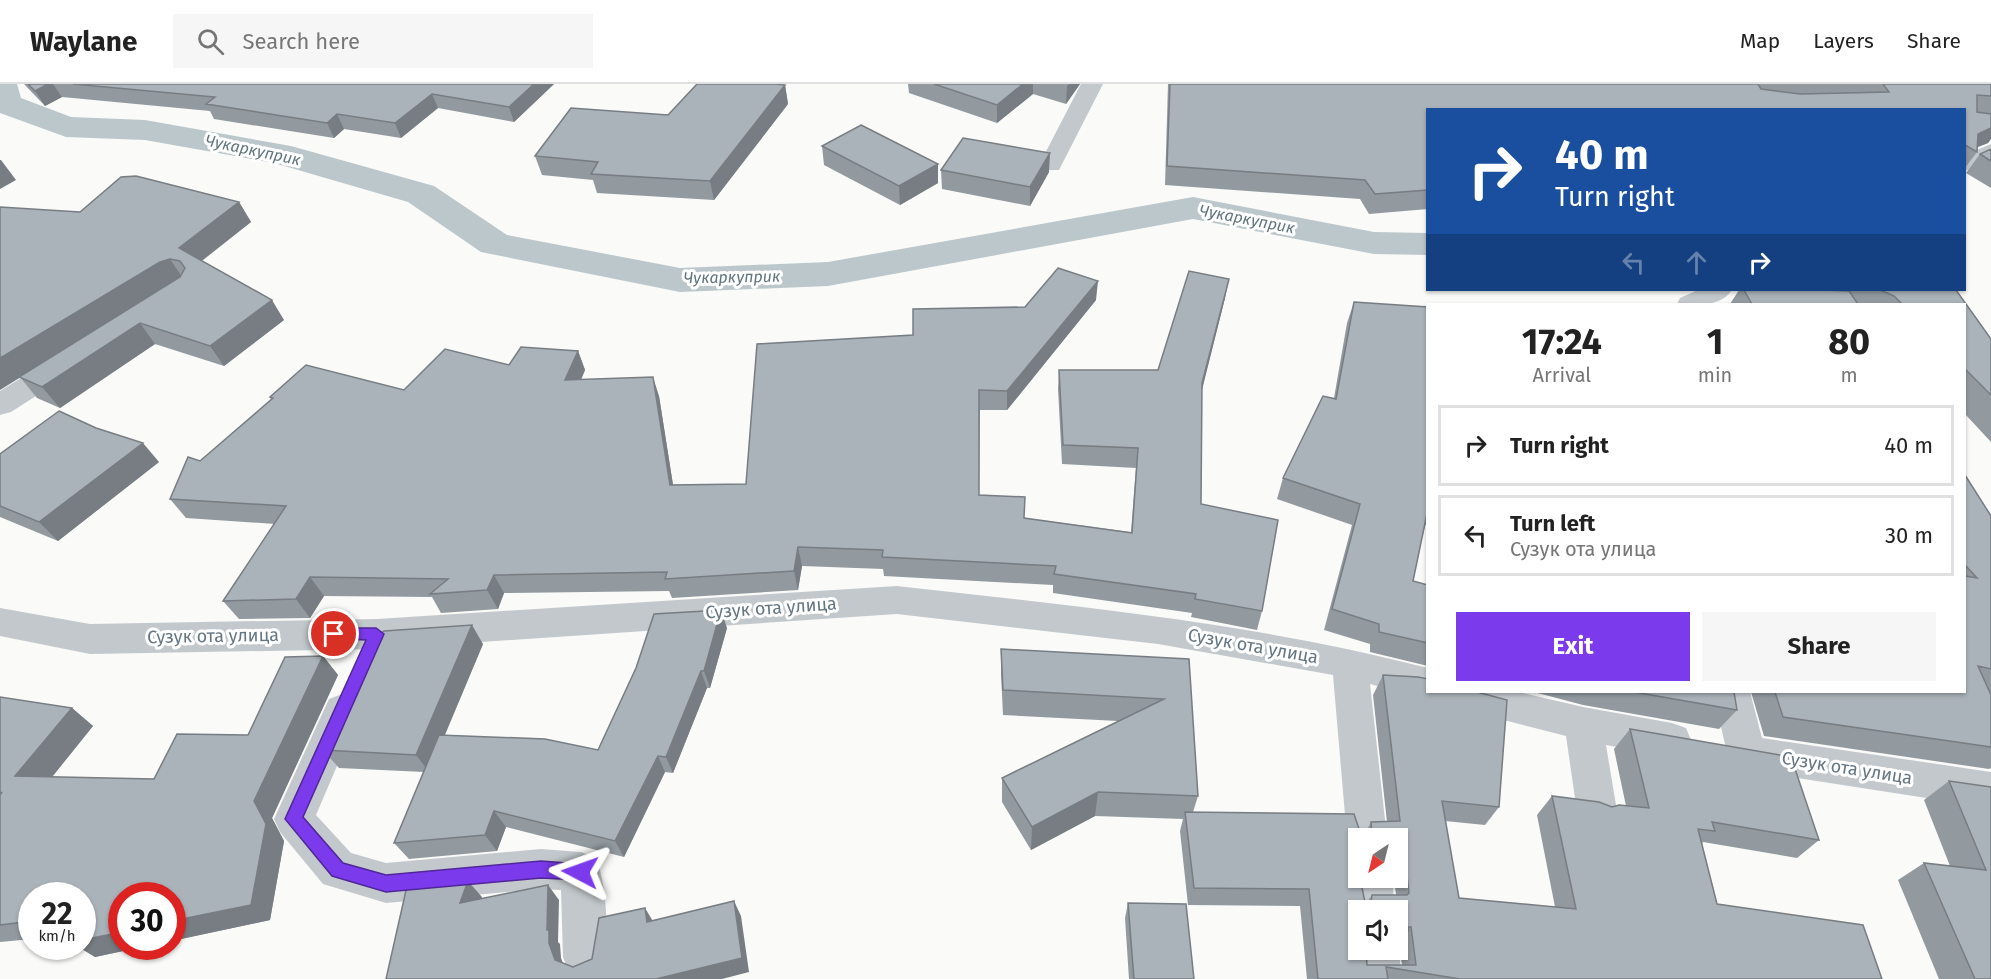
<!DOCTYPE html>
<html lang="en">
<head>
<meta charset="utf-8">
<style>
	:root { --surface:#fff; --page:#f6f6f6; --text:#222; --muted:#767676; --line:#e0e0e0; --accent:#7c3aed }
	body { margin:0; font-family:"Fira Sans",sans-serif; background:var(--page); color:var(--text); height:100vh; display:flex; flex-direction:column; font-size:22px; white-space:nowrap }
	* { box-sizing:border-box; margin:0 }
	p { font-size:20px; color:var(--muted) }
	.icon { flex:none; width:33px; height:33px; fill:none; stroke:currentColor; stroke-width:2; stroke-linecap:round; stroke-linejoin:round }
	.map { position:relative; flex:1; overflow:hidden }
	.panel { position:absolute; left:1426px; top:219px; width:540px; height:390px; display:flex; flex-direction:column; background:var(--surface); border-radius:0px; box-shadow:0 2px 4px #0004 }
	.panel>* { flex:none }
	.hud { position:absolute; left:1426px; top:24px; width:540px; height:183px; border-radius:0px; box-shadow:0 2px 4px #0004; background:#1a4fa0; color:#fff; overflow:hidden }
	.needle { width:39px; rotate:215deg }
	.fabs { position:absolute; left:1348px; top:744px; display:grid; gap:12px }
	.fabs a { display:grid; place-items:center; width:60px; height:60px; border-radius:0px; background:var(--surface); box-shadow:0 2px 4px #0004; font-size:30px }
	.speed { position:absolute; left:18px; top:798px; display:flex; gap:12px; font-size:30px; font-weight:700; text-align:center }
	.speed>* { display:grid; place-content:center; width:78px; height:78px; border-radius:50%; background:var(--surface); box-shadow:0 2px 4px #0004; line-height:1 }
	.speed small { font-size:15px; font-weight:400 }
	.speed .limit { border:9px solid #d22; background:#fff; color:#111 }
	.pin { position:absolute; display:grid; place-items:center; width:51px; height:51px; color:#fff; margin:-26px; border:3px solid #fff; border-radius:50%; box-shadow:0 2px 6px #0007 }
	.me { position:absolute; width:66px; margin:-33px; rotate:274deg; stroke-linejoin:round; filter:drop-shadow(0 0 4px #0008) }
	.turn { display:flex; align-items:center; gap:21px; height:126px; padding:0 30px; font-size:27px }
	.turn .icon { width:78px; height:78px; stroke-width:2.5 }
	.turn b { display:block; font-size:42px; line-height:51px }
	.lanes { display:flex; align-items:center; height:57px; padding:0 30px; background:#0003; justify-content:center; gap:30px; direction:ltr }
	.lanes .off { opacity:.35 }
	.eta { display:flex; justify-content:space-evenly; align-items:center; height:102px; text-align:center }
	.eta b { font-size:36px; font-weight:700; line-height:42px }
	.primary-button { display:flex; gap:12px; margin-top:auto; padding:12px 30px }
	.primary-button a { flex:1; height:69px; border-radius:0px; background:var(--accent); color:#fff; font-size:24px; font-weight:700; line-height:69px; text-align:center }
	.primary-button a+a { background:var(--page); color:var(--text) }
	ul { padding:0; list-style:none }
	li { display:flex; align-items:center; gap:18px; height:81px; margin:0 12px 9px; padding:0 18px; border:3px solid var(--line); border-radius:0px }
	li div { flex:1 }
	li b { display:block; font-size:22px }
	li em { font-style:normal }
	header { display:flex; align-items:center; gap:36px; box-sizing:border-box; height:84px; padding:0 30px; background:var(--surface); border-bottom:2px solid var(--line) }
	header strong { font-size:28px }
	nav { display:flex; gap:33px; margin-inline-start:auto; font-size:21px }
	.search { width:420px; height:54px; background:var(--page); display:flex; align-items:center; gap:15px; box-sizing:border-box; padding:0 21px; border-radius:0px; color:var(--muted); font-size:22px }
	.map>svg:first-child { display:block }
	.lines { fill:none; stroke-linecap:round; stroke-linejoin:round }
	.canal { fill:#bbc7cb; fill-rule:evenodd }
	.minor { fill:#c3c8cc; fill-rule:evenodd }
	.wall { fill:#929a9f; fill-rule:evenodd }
	.shaded-wall { fill:#777d82 }
	.building { fill:#aab3b9; stroke:#777d82; stroke-width:1.5; fill-rule:evenodd }
	.route { fill:#7c3aed; stroke:#51269a; stroke-width:1.5 }
	.labels { text-anchor:middle; dominant-baseline:central; stroke-width:6; stroke-linejoin:round; paint-order:stroke }
	.far-water-label { font-size:16px; font-style:italic; fill:#60757c; stroke:#fff }
	.street-label { font-size:18px; fill:#657683; stroke:#fff }
</style>
</head>
<body>
<header>
<strong>Waylane</strong>
<div class="search"><svg class="icon" aria-label="search" viewBox="0 0 24 24"><circle cx="10" cy="10" r="6"/><path d="M15 15l6 6"/></svg>Search here</div>
<nav><a>Map</a><a>Layers</a><a>Share</a></nav>
</header>
<div class="map">
<svg width="1991" height="895" viewBox="0 0 1991 895">
	<rect width="100%" height="100%" fill="#fafaf8"/>
	<g class="lines">
		<path class="canal" d="M0,0H17L21,14L71,33L145,36L291,62L434,102L507,151L680,184L828,178L1193,113L1374,148L1428,149V171L1374,170L1193,135L828,202L680,208L481,168L408,118L274,79L145,56L66,53L0,29Z"/>
		<path class="minor" d="M1081,0H1103L1059,86H1043L1039,81Z
			M1991,60V76L1965,87V71Z
			M1698,206H1732C1720,224 1696,220 1677,220L1680,214Z
			M65,271L75,273L79,280L75,287L11,328L0,331V307L55,273Z
			M897,502C1075,522 1254,539 1428,584V608H1519L1583,623L1672,639L1686,644L1691,656L1686,668L1672,673L1606,661L1616,721L1610,734L1596,739L1582,734L1576,721L1566,652L1457,624L1444,619L1440,611L1428,616L1370,600L1387,754H1359V770L1353,768L1347,754L1333,591L1158,560L897,530L377,565L90,570L0,552V524L90,540L377,535Z
			M1713,608H1750L1762,654L1991,688V724L1746,686L1732,681L1727,669Z
			M342,610L355,615L361,626L316,731L351,769L386,779L541,765L581,768L596,774C607,800 611,863 601,889L585,895L569,889L563,873L561,806L541,805L386,819L323,800L280,748L274,735L329,615Z
			M1359,779V794H1392L1395,826H1359V841C1352,824 1343,792 1359,779Z
			M1359,859V866H1398V861L1402,895H1358L1356,866Z"/>
	</g>
	<path class="wall" d="M24,0H554L514,38L438,24L401,54L344,45L334,54L214,35L210,27L62,13L45,22Z
		M908,0H1080L1066,20L1033,10L997,39L909,9Z
		M1168,0H1991V55L1988,59L1977,63V68L1965,84V26H1428V125L1369,130L1360,115L1165,101Z
		M785,1L788,20L714,116L597,109L593,96L542,91L535,72L668,31Z
		M822,62L938,99L900,121L824,81Z
		M1991,65V104L1966,89L1980,70Z
		M941,86L1049,88L1030,122L942,105Z
		M239,118L251,138L202,177L284,236L224,282L155,260L60,324L37,314L20,293L80,128Z
		M1739,206H1956L1991,255V358L1965,330V220H1730Z
		M1225,214L1202,304L1201,420L1262,527L1257,546L1191,533L1192,529L1053,509V501L884,492L883,485L802,482L798,506L672,514L669,507L504,509L498,525L441,529L432,513L324,512L310,534L239,535L223,517L275,440L186,434L170,415L200,377L271,316L270,313L404,306L509,281L578,267L585,286L581,296L659,312L673,401L746,400L913,251L1025,223L1096,216L1007,326H980L979,411L1024,434L1131,448L1136,384L1062,380L1058,305L1059,286H1158Z
		M1354,218L1428,223V441H1425L1413,497L1428,501V582L1370,568V560L1324,546L1352,441L1277,415L1283,394L1334,314L1347,239Z
		M0,370L159,378L58,457L0,433Z
		M1965,391L1991,432V609H1990L1991,611V684L1989,685L1764,652L1751,608H1965Z
		M727,544L710,604H707L673,689L665,688L624,773L506,743L497,767L409,775L394,759L424,688L339,684L323,666L483,560L445,651L598,666L636,584Z
		M1001,565L1189,575L1198,712L1193,728L1361,751L1364,752L1371,738H1387L1373,611L1383,591L1499,723L1485,741L1445,737L1459,814L1555,823L1537,731L1552,712L1612,723L1626,722L1614,665L1630,645L1819,756L1797,774L1703,758L1702,760L1717,820L1882,895H1307L1300,822L1188,821L1180,747L1183,735L1095,732L1031,766L1002,718V694L1118,637L1003,631L1001,590ZM1359,754H1398V794H1394L1396,811H1372L1366,820L1365,818L1358,782ZM1359,826H1398V861L1399,859L1402,881H1367Z
		M323,572L338,591L272,734L284,757L270,836L95,873L77,862H82V812H32V855L0,858V613L72,624L93,642L52,693L154,695L248,651Z
		M1534,608H1734L1737,626L1719,645L1583,621Z
		M1949,697L1991,703V895H1939L1898,796L1924,779L1950,782L1924,716Z
		M1128,819L1194,895H1129L1125,834Z"/>
	<path class="shaded-wall" d="M48,0H53L62,13L45,22L35,7Z
		M534,0H554L514,38L509,23Z
		M1023,0H1033V10L997,39V21Z
		M1069,0H1080L1066,20L1067,2Z
		M785,1L788,20L714,116L710,97Z
		M432,10L438,24L401,54L395,39Z
		M337,30L344,45L334,54L327,39Z
		M1991,44V55L1988,59L1973,65L1978,50Z
		M1050,69L1049,88L1030,122V103Z
		M0,76H1L16,96L0,105Z
		M938,80V99L900,121L899,102Z
		M239,118L251,138L192,184L179,164Z
		M170,175L184,196L174,198L0,306V274L160,178Z
		M1229,195L1225,214L1199,318L1202,299Z
		M1098,197L1096,216L1007,326V307Z
		M272,216L284,236L224,282L210,262Z
		M140,239L155,260L60,324L42,303Z
		M578,267L585,286L572,316L565,296Z
		M653,293L659,312L676,420L670,401Z
		M143,359L159,378L58,457L39,438Z
		M798,463L802,482L798,506L794,487Z
		M494,491L504,509L498,525L487,506Z
		M310,493L324,512L310,534L296,515Z
		M721,526L727,544L710,604L704,587Z
		M472,541L483,560L429,688L416,671Z
		M323,572L338,591L272,734L284,757L270,836L172,857V837L254,717Z
		M701,587L707,604L673,689L666,673Z
		M72,624L93,642L39,709L15,692Z
		M658,672L665,688L624,773L615,757Z
		M1098,708L1095,732L1031,766L1032,743Z
		M494,727L506,743L497,767L485,751Z
		M468,797L482,813L474,835L460,819Z
		M548,801L559,816L558,858L560,860L561,874L567,890L555,876L549,859L547,846Z
		M734,817L741,832L749,888L722,895H656Z
		M645,824L654,839L647,838Z
		M122,848V862H146L95,873L77,862H82V856Z"/>
	<path class="building" d="M28,0H48L35,7Z
		M73,0H534L509,23L432,10L395,39L337,30L327,39L206,20L215,13Z
		M697,0H776L785,1L710,97L591,90L598,78L535,72L571,24L668,31Z
		M934,0H1023L997,21Z
		M1170,0H1758L1761,5L1800,10L1889,8L1883,0H1991V12L1977,11V28L1991,30V44L1978,50L1977,68L1965,61V26H1428V106L1375,110L1365,96L1167,82Z
		M861,41L938,80L899,102L822,62Z
		M963,54L1050,69L1030,103L941,86Z
		M1991,65V77L1980,70Z
		M136,92L239,118L179,164L272,216L210,262L140,239L42,303L19,293L180,193L185,184L180,177L170,175L160,178L0,274V123L80,128L121,93Z
		M1058,184L1098,197L1007,307L979,306V411L1025,413L1024,434L1132,449L1138,364L1063,361L1059,286H1158L1189,187L1229,195L1202,299L1201,420L1278,436L1262,527L1195,515L1196,510L1054,490L1056,482L882,473L883,466L798,463L794,487L665,495L667,488L494,491L487,506L430,510L448,495L310,493L296,515L223,517L286,422L170,415L188,373L200,377L273,314L270,313L306,281L404,306L445,265L509,281L521,263L578,267L565,296L653,293L670,401L746,400L757,260L913,251V225L1025,223Z
		M1744,206H1822L1849,207L1858,220H1752Z
		M1880,206H1956L1991,255V311L1965,285V220H1902L1894,212Z
		M1354,218L1428,223V425L1413,497L1428,501V559L1379,548V540L1332,525L1360,420L1283,394L1323,312L1336,315Z
		M59,327L96,344L143,359L39,438L0,422V370Z
		M1965,391L1991,432V585L1978,582L1991,611V663L1783,633L1775,608H1965V492L1977,494L1965,481Z
		M721,526L704,587H701L666,673L658,672L615,757L494,727L485,751L394,759L439,651L545,655L598,666L636,584L654,530Z
		M472,541L416,671L323,666L374,555L384,547Z
		M1001,565L1189,575L1198,712L1098,708L1032,743L1002,694L1164,615L1003,606Z
		M323,572L254,717L266,740L251,821L172,837V812H122V848L82,856V812H32V837L0,841V711L2,708L0,710V613L72,624L15,692L154,695L177,650L248,651L285,573Z
		M1383,591L1418,593L1428,595V608H1477L1507,616L1499,723L1442,717L1459,814L1576,825L1552,712L1599,718L1612,723L1619,721L1649,724L1630,645L1791,673L1819,756L1712,738L1715,747L1698,745L1717,820L1863,841L1882,895H1460L1386,883L1388,895H1318L1309,805L1194,804L1185,728L1354,730L1361,751L1369,754L1372,752L1371,738L1400,737ZM1359,754H1398V775H1405L1409,809L1407,811H1372L1370,826H1398V847H1408V843H1411L1416,881H1367L1366,866H1359V826H1370L1365,818L1360,794H1359L1358,782L1359,778Z
		M1634,608H1734L1737,626Z
		M1949,697L1991,703V895H1975L1924,779L1986,786Z
		M468,797L460,819L548,801L547,846H549V859L555,876L573,883L592,875L599,834L645,824L647,838L734,817L742,874L656,895H386L407,802Z
		M1128,819L1186,820L1194,895H1134Z"/>
	<path class="route" d="M334,544H376L384,550L303,733L343,779L386,791L541,777L580,780L587,782L589,788L587,794L580,796L541,794L386,808L332,792L285,735L366,556L329,554L327,550Z"/>
	<g class="labels">
		<g class="far-water-label">
			<text transform="translate(253 66) rotate(12)">Чукаркуприк</text>
			<text transform="translate(1247 135) rotate(11)">Чукаркуприк</text>
			<text transform="translate(732 193) rotate(-1)">Чукаркуприк</text>
		</g>
		<g class="street-label">
			<text transform="translate(771 524) rotate(-4)">Сузук ота улица</text>
			<text transform="translate(213 552) rotate(-1)">Сузук ота улица</text>
			<text transform="translate(1253 562) rotate(10)">Сузук ота улица</text>
			<text transform="translate(1847 684) rotate(9)">Сузук ота улица</text>
		</g>
	</g>
</svg>
<div class="fabs">
<a><svg class="needle" viewBox="-14 -14 28 28"><path d="M0-13l5 13h-10z" fill="#e53935"/><path d="M0 13l5-13h-10z" fill="#767676"/></svg></a>
<a><svg class="icon" aria-label="sound" viewBox="0 0 24 24"><path d="M4 9h4l5-4v14l-5-4H4zM17 9q2 3 0 6"/></svg></a>
</div>
<div class="speed"><div>22<small>km/h</small></div><div class="limit">30</div></div>
<div class="pin" style="left:334px;top:550px;background:#d93025"><svg class="icon" aria-label="arrive" viewBox="0 0 24 24"><path d="M6 21V4h12l-3 4 3 4H6"/></svg></div>
<svg class="me" style="left:580px;top:788px" viewBox="-20 -20 40 40"><path d="M0-17L14 15 0 8-14 15z" fill="#7c3aed" stroke="#fff" stroke-width="4"/></svg>
<div class="hud">
<div class="turn"><svg class="icon" aria-label="right" viewBox="0 0 24 24"><path d="M7 20v-9h11M14 6l5 5-5 5"/></svg><div><b>40 m</b>Turn right</div></div>
<div class="lanes"><svg class="icon off" aria-label="left" viewBox="0 0 24 24"><path d="M17 20v-9H6M10 6l-5 5 5 5"/></svg><svg class="icon off" aria-label="ahead" viewBox="0 0 24 24"><path d="M12 20V5M6 11l6-6 6 6"/></svg><svg class="icon" aria-label="right" viewBox="0 0 24 24"><path d="M7 20v-9h11M14 6l5 5-5 5"/></svg></div>
</div>
<section class="panel">
<div class="eta">
<div><b>17:24</b><p>Arrival</p></div>
<div><b>1</b><p>min</p></div>
<div><b>80</b><p>m</p></div>
</div>
<ul>
<li><svg class="icon" aria-label="right" viewBox="0 0 24 24"><path d="M7 20v-9h11M14 6l5 5-5 5"/></svg><div><b>Turn right</b></div><em>40 m</em></li>
<li><svg class="icon" aria-label="left" viewBox="0 0 24 24"><path d="M17 20v-9H6M10 6l-5 5 5 5"/></svg><div><b>Turn left</b><p>Сузук ота улица</p></div><em>30 m</em></li>
</ul>
<div class="primary-button"><a>Exit</a><a>Share</a></div>
</section>
</div>
</body>
</html>
